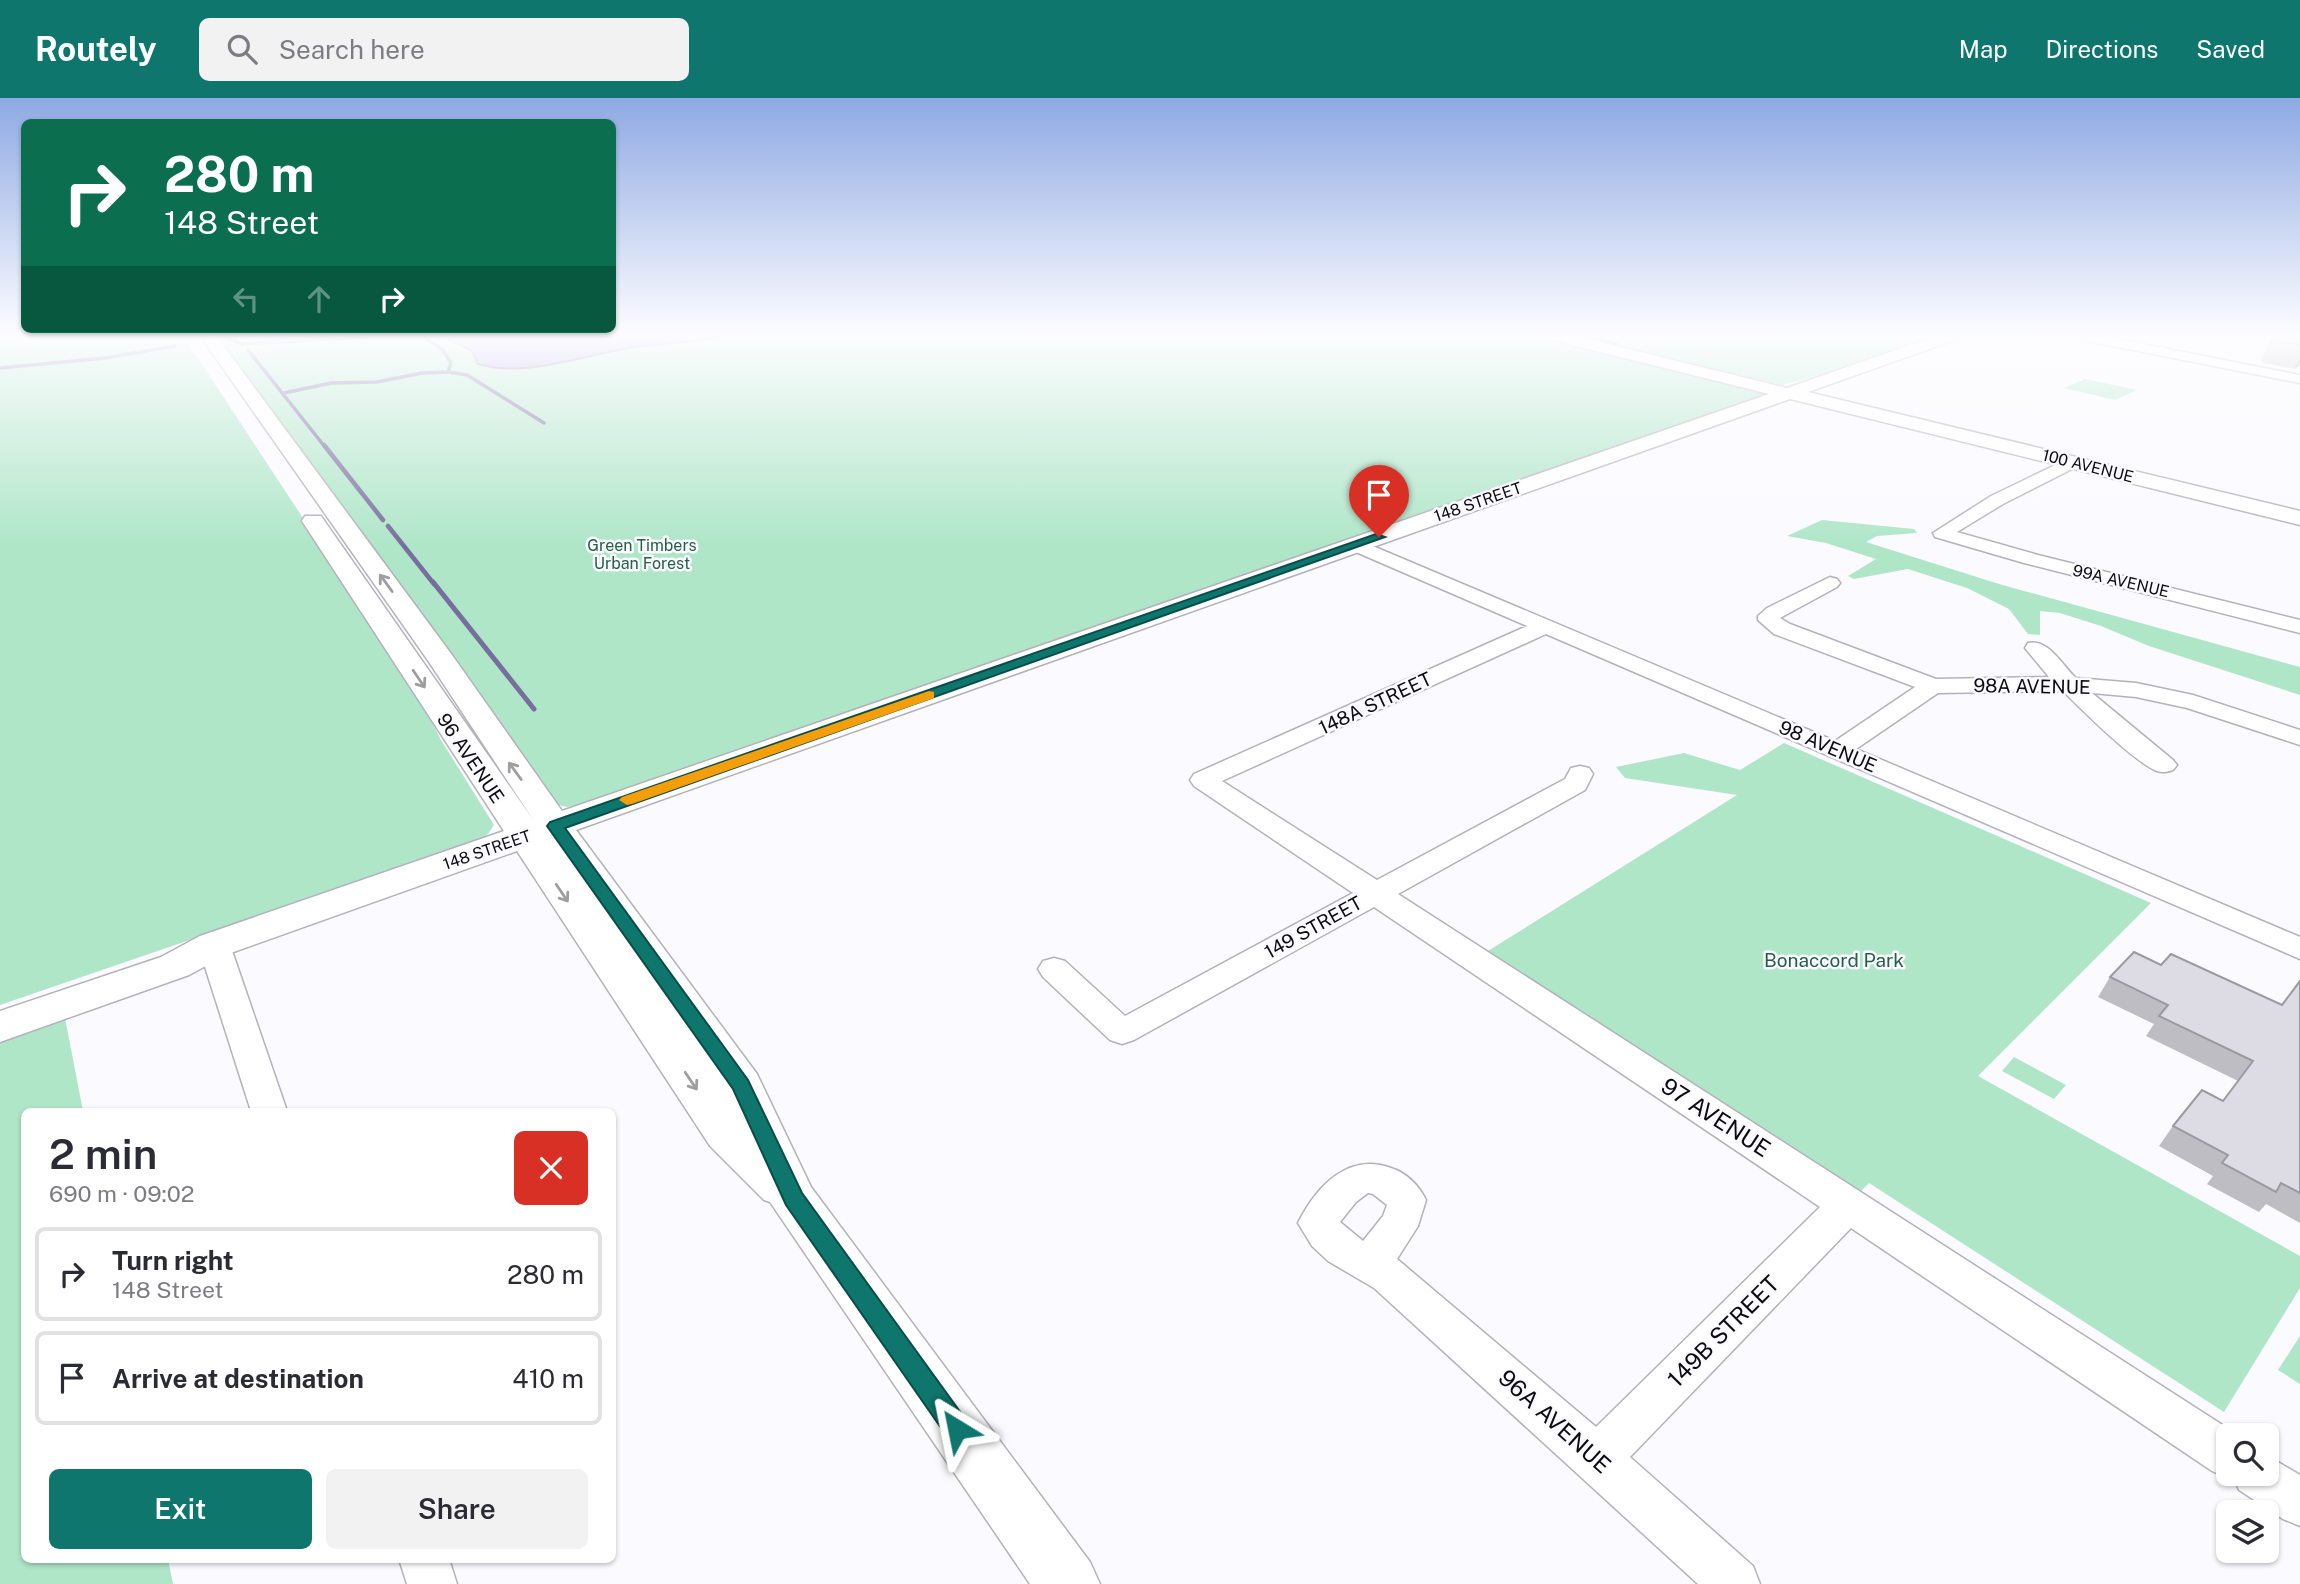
<!DOCTYPE html>
<html lang="en">
<head>
<meta charset="utf-8">
<style>
	:root { --surface:#fff; --page:#f2f2f3; --text:#2b2b33; --muted:#7c7c81; --line:#e1e1e2; --accent:#0f766e }
	body { margin:0; font-family:"Public Sans",sans-serif; background:var(--page); color:var(--text); height:100vh; display:flex; flex-direction:column; font-size:26px; white-space:nowrap }
	* { box-sizing:border-box; margin:0 }
	p { font-size:23px; color:var(--muted) }
	.icon { flex:none; width:38px; height:38px; fill:none; stroke:currentColor; stroke-width:2; stroke-linecap:round; stroke-linejoin:round }
	.map { position:relative; flex:1; overflow:hidden }
	.side { position:absolute; left:21px; top:1010px; width:595px; height:455px; display:flex; flex-direction:column; background:var(--surface); border-radius:10px; box-shadow:0 2px 5px #0004 }
	.side>* { flex:none }
	.top-card { position:absolute; left:21px; top:21px; width:595px; height:214px; border-radius:10px; box-shadow:0 2px 5px #0004; background:#0b6e4f; color:#fff; overflow:hidden }
	.tools { position:absolute; left:2216px; top:1325px; display:grid; gap:14px }
	.tools a { display:grid; place-items:center; width:63px; height:63px; border-radius:10px; background:var(--surface); box-shadow:0 2px 5px #0004; font-size:35px }
	.pin { position:absolute; display:grid; place-items:center; width:60px; height:60px; color:#fff; margin:-72px -30px; border-radius:50% 50% 50% 0; rotate:-45deg; box-shadow:0 0 7px #0007 }
	.pin .icon { rotate:45deg }
	.me { position:absolute; width:77px; margin:-38px; rotate:325deg; stroke-linejoin:round; filter:drop-shadow(0 0 5px #0008) }
	.turn { display:flex; align-items:center; gap:24px; height:147px; padding:0 28px; font-size:32px }
	.turn .icon { width:91px; height:91px; stroke-width:2.5 }
	.turn b { display:block; font-size:49px; line-height:60px }
	.lanes { display:flex; align-items:center; height:66px; padding:0 28px; background:#0003; justify-content:center; gap:35px; direction:ltr }
	.lanes .off { opacity:.35 }
	.round { display:grid; place-items:center; flex:none; width:74px; height:74px; border-radius:10px; background:var(--page) }
	.head { display:flex; align-items:center; justify-content:space-between; height:119px; padding:0 28px }
	h1 { font-size:42px; font-weight:600; line-height:52px }
	.action { display:flex; gap:14px; margin-top:auto; padding:14px 28px }
	.action a { flex:1; height:80px; border-radius:10px; background:var(--accent); color:#fff; font-size:28px; font-weight:600; line-height:80px; text-align:center }
	.action a+a { background:var(--page); color:var(--text) }
	ul { padding:0; list-style:none }
	li { display:flex; align-items:center; gap:21px; height:94px; margin:0 14px 10px; padding:0 14px; border:4px solid var(--line); border-radius:10px }
	li div { flex:1 }
	li b { display:block; font-size:26px }
	li em { font-style:normal }
	header { display:flex; align-items:center; gap:42px; box-sizing:border-box; height:98px; padding:0 35px; background:var(--accent); color:#fff }
	header strong { font-size:33px }
	nav { display:flex; gap:38px; margin-inline-start:auto; font-size:24px }
	.search { width:490px; height:63px; background:var(--page); display:flex; align-items:center; gap:18px; box-sizing:border-box; padding:0 24px; border-radius:10px; color:var(--muted); font-size:26px }
	.map>svg:first-child { display:block }
	.green { fill:#afe6c8 }
	.water { fill:#a798db; stroke:#786e9e; stroke-width:2 }
	.lines { fill:none; stroke-linecap:round; stroke-linejoin:round }
	.stream-far2 { stroke:#786e9e; stroke-width:3.5 }
	.stream-far1 { stroke:#786e9e; stroke-width:4.5 }
	.stream { stroke:#786e9e; stroke-width:5 }
	.minor-casing { stroke:#b3b2ba; stroke-width:3 }
	.major-casing { stroke:#b3b2ba; stroke-width:3 }
	.minor { fill:#fff; fill-rule:evenodd }
	.major { fill:#fff; fill-rule:evenodd }
	.wall { fill:#bebdc4 }
	.shaded-wall { fill:#9b9aa0 }
	.building { fill:#dddce4; stroke:#9b9aa0; stroke-width:2 }
	.oneway { stroke:#9e9d9f }
	.route { fill:#0f766e; stroke:#0a4d48; stroke-width:2 }
	.slow { fill:#f59e0b }
	.labels { text-anchor:middle; dominant-baseline:central; stroke-width:5; stroke-linejoin:round; paint-order:stroke }
	.far-street-label { font-size:16px; fill:#0c0b0e; stroke:#fbfaff }
	.far-park-label { font-size:16px; fill:#246045; stroke:#fbfaff }
	.street-label { font-size:19px; fill:#0c0b0e; stroke:#fbfaff }
	.park-label { font-size:19px; fill:#246045; stroke:#fbfaff }
	.near-street-label { font-size:23px; fill:#0c0b0e; stroke:#fbfaff }
</style>
</head>
<body>
<header>
<strong>Routely</strong>
<div class="search"><svg class="icon" aria-label="search" viewBox="0 0 24 24"><circle cx="10" cy="10" r="6"/><path d="M15 15l6 6"/></svg>Search here</div>
<nav><a>Map</a><a>Directions</a><a>Saved</a></nav>
</header>
<div class="map">
<svg width="2300" height="1486" viewBox="0 0 2300 1486">
	<rect width="100%" height="100%" fill="#fbfaff"/>
	<path class="green" d="M0,239H184L412,586L441,642L494,727L488,736L475,744L0,907Z
		M215,239H1553L1771,295L1766,299L1748,303L586,705L567,709L554,706Z
		M1578,239H1932L1933,241L1851,269L1782,287Z
		M2085,281L2137,292L2115,302L2064,290Z
		M1822,422L1914,431L1917,435L1877,438L1866,444L1999,486L2300,569V597L2149,548L2101,528L2060,515L2040,513V537L2028,536L2009,511L1967,490L1908,471L1854,481L1848,478L1876,461L1826,445L1787,438Z
		M1784,645L2151,805L1978,978L2300,1158V1190L2224,1314L1869,1085L1861,1093L1488,853L1737,697L1625,680L1616,669L1684,655L1740,672Z
		M65,920L83,1013H24V1461H168L173,1486H0V944Z
		M2014,959L2066,987L2054,1001L2002,973Z
		M2300,1238V1286L2278,1272Z"/>
	<path class="water" d="M454,239H721C691,245 660,245 629,250C582,258 524,280 478,266L472,253L449,241Z"/>
	<g class="lines">
		<path class="stream-far2" d="M424,239L443,252L451,265L448,274
			M1586,239L1616,246
			M228,240L241,246L367,239
			M248,252L325,349
			M0,270L105,260L175,248
			M284,295L331,285L377,284L422,275L448,274L467,277L544,325"/>
		<path class="stream-far1" d="M324,347L383,422
			M388,428L434,486"/>
		<path class="stream" d="M433,484L534,611"/>
		<defs>
			<path id="minor" d="M2081,239H2108L2300,277V285L2087,243Z
				M2072,359L2078,360L2080,364L2078,368L2003,406L1957,434L2038,457L2300,522V535L2024,465L1935,439L1933,435L1991,398Z
				M1356,441L1835,643L1915,589L1774,536L1758,522V518L1767,510L1830,479L1837,481L1840,485L1837,489L1780,520L1790,526L1936,581L2049,579L2025,550L2028,545C2048,540 2062,567 2076,580L2136,585L2193,597L2300,632V647L2187,610L2136,599L2092,595L2173,662L2177,667L2173,672C2167,674 2163,675 2157,673C2134,664 2082,612 2063,593L1938,595L1856,651L2300,839V861L1546,536L1222,683L1377,782L1565,681L1571,670L1580,668L1589,670L1593,676L1585,692L1398,796L2238,1337H2228V1376H2266V1357L2300,1377V1428L2283,1421L2239,1392L2233,1378L2228,1380L2212,1373L1851,1130L1630,1359L1753,1468L1760,1486H1698L1374,1190L1328,1163L1312,1148L1298,1125C1316,1089 1348,1054 1391,1070C1407,1075 1419,1088 1426,1102L1418,1128L1397,1161L1596,1329L1820,1109L1374,809L1134,942L1122,946L1110,942L1043,879L1038,871L1043,863L1054,860L1065,863L1125,918L1353,795L1194,688L1190,682L1194,676L1527,528L1349,451L1346,447ZM1368,1095L1373,1096L1387,1107L1383,1118L1363,1143L1340,1124L1356,1104Z
				M214,837L225,840L230,847L287,1013H251L198,847L203,840Z
				M399,1461H449L457,1486H407Z"/>
			<path id="major" d="M201,239H217L452,557L562,713L1769,296L1552,242L1550,239H1579L1787,290L1933,239H1957L1955,242L1808,294L2300,413V427L1790,301L576,732L757,976L811,1089L1090,1464L1100,1486H1030L770,1104L764,1102L710,1048L517,753L228,856L189,877L0,944V913L161,859L200,838L504,733L302,423L305,418H321L534,723L429,564Z"/>
		</defs>
		<use href="#minor" class="minor-casing"/>
		<use href="#major" class="major-casing"/>
		<use href="#minor" class="minor"/>
		<use href="#major" class="major"/>
	</g>
	<path class="wall" d="M2300,239V268L2294,271L2260,264L2271,242Z
		M2161,867L2282,907L2300,883V1125L2266,1106L2259,1114L2207,1086L2213,1078L2159,1048L2173,1028L2223,1003L2238,983L2146,938L2154,926L2098,899L2110,879Z"/>
	<path class="shaded-wall" d="M2300,259V268L2294,271Z"/>
	<path class="building" d="M2276,239H2300V247L2271,242Z
		M2134,854L2161,867L2171,856L2282,907L2300,883V1095L2281,1085L2276,1094L2222,1065L2228,1057L2173,1028L2202,992L2223,1003L2253,963L2159,918L2168,907L2110,879Z"/>
	<defs><path id="oneway-shaft" d="M-6 0H5M1.5-3L5.5 0L1.5 3" fill="none" stroke-width="1.6" stroke-linecap="round" stroke-linejoin="round" transform="scale(1.75)"/></defs>
	<g class="oneway">
		<use href="#oneway-shaft" transform="translate(386 485) rotate(-126)"/>
		<use href="#oneway-shaft" transform="translate(419 581) rotate(56)"/>
		<use href="#oneway-shaft" transform="translate(515 673) rotate(-126)"/>
		<use href="#oneway-shaft" transform="translate(562 795) rotate(56)"/>
		<use href="#oneway-shaft" transform="translate(691 983) rotate(56)"/>
	</g>
	<linearGradient id="sky" x2="0" y2="1"><stop stop-color="#8ea9e3"/><stop offset="0.53" stop-color="#fdfdff"/><stop offset="1" stop-color="#fdfdff" stop-opacity="0"/></linearGradient>
	<rect width="2300" height="447" fill="url(#sky)"/>
	<path class="route" d="M1376,436L1385,439L565,730L748,982L802,1095L966,1322L970,1331L966,1340L957,1343L948,1340L786,1107L733,991L547,728L550,724Z"/>
	<path class="slow" d="M929,593L934,594V600L632,706L627,707L619,702L622,699Z"/>
	<g class="labels">
		<g class="far-street-label">
			<text transform="translate(2088 368) rotate(14)">100 AVENUE</text>
			<text transform="translate(1478 404) rotate(-19)">148 STREET</text>
			<text transform="translate(2121 483) rotate(13)">99A AVENUE</text>
			<text transform="translate(487 752) rotate(-19)">148 STREET</text>
		</g>
		<g class="far-park-label">
			<text x="642" y="447">Green Timbers<tspan x="642" dy="18">Urban Forest</tspan></text>
		</g>
		<g class="street-label">
			<text transform="translate(2032 588) rotate(1)">98A AVENUE</text>
			<text transform="translate(1375 605) rotate(-25)">148A STREET</text>
			<text transform="translate(1828 648) rotate(23)">98 AVENUE</text>
			<text transform="translate(471 660) rotate(56)">96 AVENUE</text>
			<text transform="translate(1313 829) rotate(-29)">149 STREET</text>
		</g>
		<g class="park-label">
			<text x="1834" y="862">Bonaccord Park</text>
		</g>
		<g class="near-street-label">
			<text transform="translate(1716 1019) rotate(33)">97 AVENUE</text>
			<text transform="translate(1723 1233) rotate(-45)">149B STREET</text>
			<text transform="translate(1555 1323) rotate(42)">96A AVENUE</text>
		</g>
	</g>
</svg>
<div class="tools">
<a><svg class="icon" aria-label="search" viewBox="0 0 24 24"><circle cx="10" cy="10" r="6"/><path d="M15 15l6 6"/></svg></a>
<a><svg class="icon" aria-label="layers" viewBox="0 0 24 24"><path d="M12 4l9 5-9 5-9-5zM3 14l9 5 9-5"/></svg></a>
</div>
<div class="pin" style="left:1379px;top:439px;background:#d93025"><svg class="icon" aria-label="arrive" viewBox="0 0 24 24"><path d="M6 21V4h12l-3 4 3 4H6"/></svg></div>
<svg class="me" style="left:957px;top:1331px" viewBox="-20 -20 40 40"><path d="M0-17L14 15 0 8-14 15z" fill="#0f766e" stroke="#fff" stroke-width="4"/></svg>
<div class="top-card">
<div class="turn"><svg class="icon" aria-label="right" viewBox="0 0 24 24"><path d="M7 20v-9h11M14 6l5 5-5 5"/></svg><div><b>280 m</b>148 Street</div></div>
<div class="lanes"><svg class="icon off" aria-label="left" viewBox="0 0 24 24"><path d="M17 20v-9H6M10 6l-5 5 5 5"/></svg><svg class="icon off" aria-label="ahead" viewBox="0 0 24 24"><path d="M12 20V5M6 11l6-6 6 6"/></svg><svg class="icon" aria-label="right" viewBox="0 0 24 24"><path d="M7 20v-9h11M14 6l5 5-5 5"/></svg></div>
</div>
<section class="side">
<div class="head"><div><h1>2 min</h1><p>690 m · 09:02</p></div><a class="round" style="background:#d93025;color:#fff"><svg class="icon" aria-label="close" viewBox="0 0 24 24"><path d="M6 6l12 12M18 6L6 18"/></svg></a></div>
<ul>
<li><svg class="icon" aria-label="right" viewBox="0 0 24 24"><path d="M7 20v-9h11M14 6l5 5-5 5"/></svg><div><b>Turn right</b><p>148 Street</p></div><em>280 m</em></li>
<li><svg class="icon" aria-label="arrive" viewBox="0 0 24 24"><path d="M6 21V4h12l-3 4 3 4H6"/></svg><div><b>Arrive at destination</b></div><em>410 m</em></li>
</ul>
<div class="action"><a>Exit</a><a>Share</a></div>
</section>
</div>
</body>
</html>
